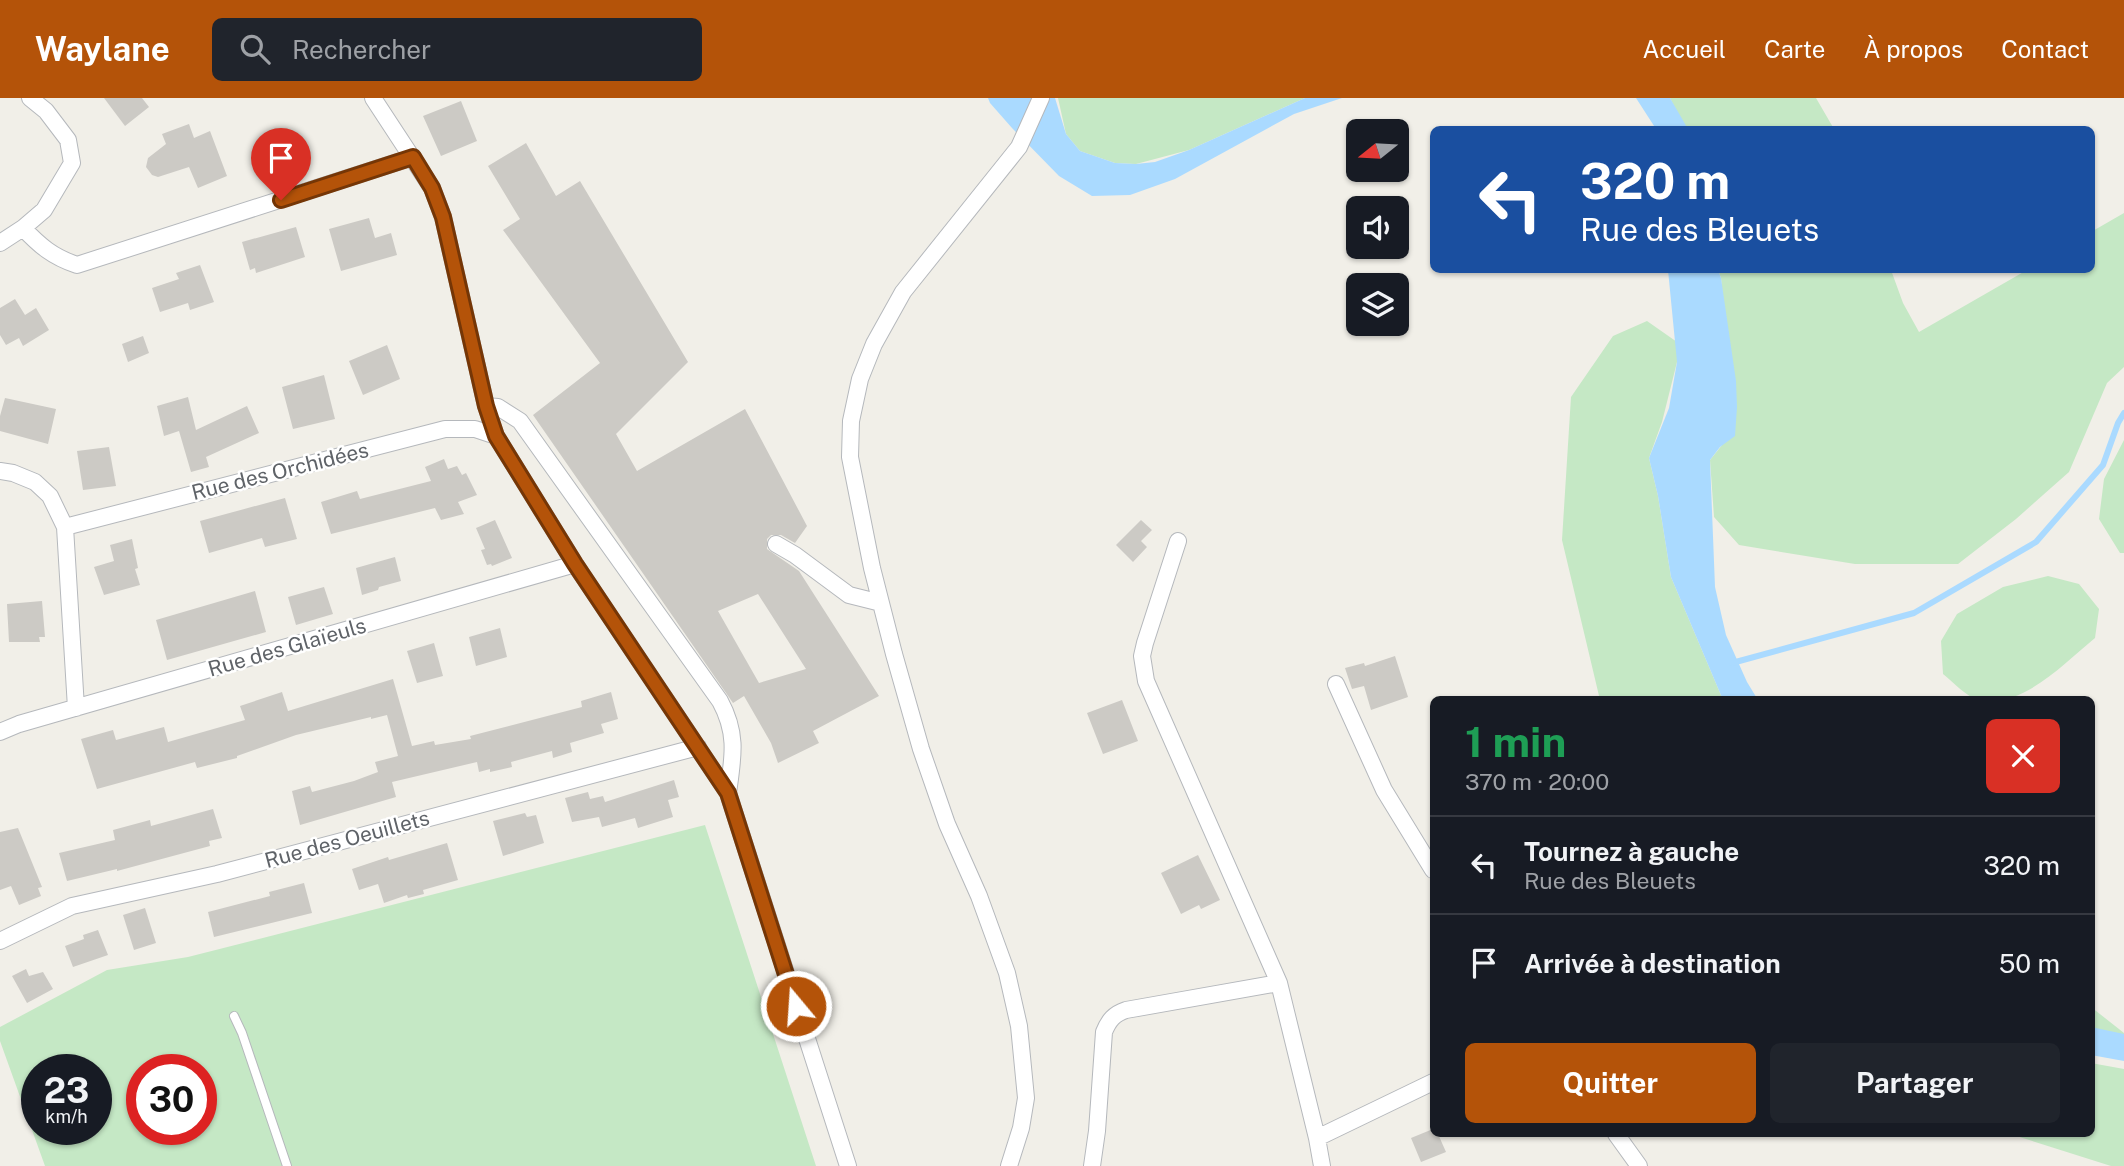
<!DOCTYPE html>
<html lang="fr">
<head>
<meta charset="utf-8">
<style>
	:root { --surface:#171b24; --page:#20242c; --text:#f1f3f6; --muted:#9ea1a6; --line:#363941; --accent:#b45309 }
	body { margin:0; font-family:"Public Sans",sans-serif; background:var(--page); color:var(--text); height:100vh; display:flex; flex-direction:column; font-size:26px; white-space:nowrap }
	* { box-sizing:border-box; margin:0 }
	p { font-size:23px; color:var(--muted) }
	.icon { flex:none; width:38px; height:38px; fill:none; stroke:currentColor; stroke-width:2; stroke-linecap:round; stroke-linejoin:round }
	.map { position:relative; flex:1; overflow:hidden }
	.panel { position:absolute; left:1430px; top:598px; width:665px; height:441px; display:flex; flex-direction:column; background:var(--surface); border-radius:10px; box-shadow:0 2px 5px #0004 }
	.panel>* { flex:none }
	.hud { position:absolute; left:1430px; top:28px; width:665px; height:147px; border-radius:10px; box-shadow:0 2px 5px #0004; background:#1a4fa0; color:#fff; overflow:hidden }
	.needle { width:46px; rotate:252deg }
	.fabs { position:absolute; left:1346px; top:21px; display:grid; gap:14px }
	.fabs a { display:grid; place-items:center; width:63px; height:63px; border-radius:10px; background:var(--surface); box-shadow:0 2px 5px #0004; font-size:35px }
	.speed { position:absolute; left:21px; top:956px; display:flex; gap:14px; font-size:35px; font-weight:700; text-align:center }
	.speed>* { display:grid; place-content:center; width:91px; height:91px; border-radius:50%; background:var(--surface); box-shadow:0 2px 5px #0004; line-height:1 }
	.speed small { font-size:18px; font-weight:400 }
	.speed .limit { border:10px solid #d22; background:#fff; color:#111 }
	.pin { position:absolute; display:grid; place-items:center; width:60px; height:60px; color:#fff; margin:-72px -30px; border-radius:50% 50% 50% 0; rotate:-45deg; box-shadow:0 0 7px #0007 }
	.pin .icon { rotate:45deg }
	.me { position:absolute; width:77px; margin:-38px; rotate:342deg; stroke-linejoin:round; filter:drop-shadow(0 0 5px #0008) }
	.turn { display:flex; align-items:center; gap:24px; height:147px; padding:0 35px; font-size:32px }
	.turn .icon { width:91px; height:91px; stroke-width:2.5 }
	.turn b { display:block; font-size:49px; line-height:60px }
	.round { display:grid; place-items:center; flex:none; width:74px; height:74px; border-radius:10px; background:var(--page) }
	.headline { display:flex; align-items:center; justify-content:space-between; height:119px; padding:0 35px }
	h1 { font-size:42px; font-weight:700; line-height:52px; color:#1e9e55 }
	.action { display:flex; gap:14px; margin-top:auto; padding:14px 35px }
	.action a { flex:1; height:80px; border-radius:10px; background:var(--accent); color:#fff; font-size:28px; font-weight:700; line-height:80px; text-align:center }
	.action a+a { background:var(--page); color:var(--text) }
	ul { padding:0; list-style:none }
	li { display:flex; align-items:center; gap:21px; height:98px; padding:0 35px; border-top:2px solid var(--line) }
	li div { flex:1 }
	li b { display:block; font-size:26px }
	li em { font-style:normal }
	header { display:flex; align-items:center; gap:42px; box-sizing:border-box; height:98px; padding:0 35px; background:var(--accent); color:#fff }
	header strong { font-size:33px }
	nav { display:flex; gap:38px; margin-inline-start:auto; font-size:24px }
	.search { width:490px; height:63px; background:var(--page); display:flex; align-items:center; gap:18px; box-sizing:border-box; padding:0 24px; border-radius:10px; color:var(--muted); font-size:26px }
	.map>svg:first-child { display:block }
	.green { fill:#c5e8c5; fill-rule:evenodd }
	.water { fill:#aadaff }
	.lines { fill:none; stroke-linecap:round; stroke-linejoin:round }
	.stream { stroke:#aadaff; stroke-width:6 }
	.building { fill:#cccac5; fill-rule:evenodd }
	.service-casing { stroke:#b5b8bc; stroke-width:10 }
	.minor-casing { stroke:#b5b8bc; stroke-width:18 }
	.service { stroke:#fff; stroke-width:8 }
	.minor { stroke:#fff; stroke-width:16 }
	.route-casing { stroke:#753606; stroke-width:18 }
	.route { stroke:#b45309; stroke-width:12 }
	.labels { text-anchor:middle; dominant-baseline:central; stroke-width:5; stroke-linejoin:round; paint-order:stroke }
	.street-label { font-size:21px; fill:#5f6368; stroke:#fff }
</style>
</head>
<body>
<header>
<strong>Waylane</strong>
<div class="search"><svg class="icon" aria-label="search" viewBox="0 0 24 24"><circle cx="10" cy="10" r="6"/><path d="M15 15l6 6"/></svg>Rechercher</div>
<nav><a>Accueil</a><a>Carte</a><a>À propos</a><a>Contact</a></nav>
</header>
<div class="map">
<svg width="2124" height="1068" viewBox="0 0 2124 1068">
	<rect width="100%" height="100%" fill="#f1efe8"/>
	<path class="green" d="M1058,0H1305L1189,52L1136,66L1115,65L1080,53L1066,36Z
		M1670,0H1816L1834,31H1685Z
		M2124,115V269L2107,285L2069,374L2016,421L1958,466H1855L1739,447L1714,419L1710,362L1735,331L1721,180L1718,172H1891L1903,205L1919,234L2027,172H2091V134Z
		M1647,223L1677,244V264L1662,324L1649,360L1658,398L1671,479L1723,602H1600L1562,442L1571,299L1613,238Z
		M2124,342V455H2120L2099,421L2104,381Z
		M2048,478L2079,486L2099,511L2095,540C2063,566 2023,611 1978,602C1967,599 1953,584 1943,576L1941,543L1957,516L2003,489Z
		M705,727L816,1068H45L0,943V929L107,872L188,859ZM37,971H96V1031H37ZM142,971H201V1031H142Z
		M2091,909L2124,935V960L2091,935Z
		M2091,965L2124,971V1068H2111L2010,1036H2091Z"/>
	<path class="water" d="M988,0H1055L1066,36L1080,53L1115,65L1136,66L1155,64L1189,52L1305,0H1342L1294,16L1175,81L1130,97L1092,98L1059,78L1012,30L990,5Z
		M1636,0H1670L1688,31H1656Z
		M1668,172H1718L1721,180L1736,283L1737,309L1735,338L1720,349L1710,362L1715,489L1726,537L1747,584L1758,602H1723L1671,479L1658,398L1649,360L1669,310L1677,264Z
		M2091,929L2124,936V963L2091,957Z"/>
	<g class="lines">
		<path class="stream" d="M1732,565L1914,515L2036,444L2103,367L2118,325L2124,315"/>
	</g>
	<path class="building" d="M104,0H142L149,9L125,28Z
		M461,3L477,43L441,58L423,18Z
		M189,26L194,40L210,33L227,78L198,90L189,69L158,79L152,77L146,69L148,60L166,46L162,36Z
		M526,45L556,98L580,83L688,264L616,336L637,373L745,311L807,428L795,445L781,437H771L767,441V451L799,473L879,598L813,633L819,645L778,665L771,645L744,598L733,605L533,317L600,265L503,132L520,121L488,68ZM758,496L806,571L759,585L718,513Z
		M369,120L375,140L391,135L397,157L341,173L329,131Z
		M296,129L305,159L256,175L255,170L250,172L242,144Z
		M200,167L214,204L190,212L188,205L160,214L152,190L179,181L176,175Z
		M15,201L25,217L36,210L49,232L23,248L19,240L6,247L0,237V210Z
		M143,238L149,255L128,264L122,246Z
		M387,247L400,281L363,297L349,263Z
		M324,277L335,321L293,331L282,289Z
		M188,299L196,332L247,308L259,335L206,359L209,369L191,374L179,333L164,338L157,308Z
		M5,300L56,311L48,346L0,333V318Z
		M109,349L116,388L83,392L77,353Z
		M444,361L448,371L457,368L462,377L466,375L477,397L458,404L464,416L441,422L435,410L331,436L321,404L357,393L360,401L431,383L425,369Z
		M285,400L297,441L265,449L262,440L209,455L200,423Z
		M495,422L512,460L492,468L491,466L487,467L481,452L485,451L476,430Z
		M1141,422L1152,432L1141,443L1147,449L1133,464L1116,447Z
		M132,441L138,470L135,471L140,487L104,497L94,469L114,463L110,447Z
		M395,459L401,483L379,489L378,492L362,497L356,470Z
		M324,489L333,516L296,527L288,499Z
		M255,493L266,534L167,562L156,522Z
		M42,503L45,539H39L40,544H9L7,506Z
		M500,530L507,559L476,568L469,539Z
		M434,545L443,578L417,585L407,553Z
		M1395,558L1408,599L1371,612L1364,588L1352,591L1345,570L1364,565L1365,568Z
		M393,581L412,648L434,643L435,647L471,641L470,638L582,609L581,603L611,594L618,621L601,626L604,635L570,645L572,654L553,660L552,653L511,664L512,669L490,674V671L479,674L477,664L392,684L396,699L300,727L292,693L310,688L312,694L354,683L378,674L375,664L398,658L387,617L371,621V619L296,637L237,658V660L197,670L195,664L97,691L81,641L113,632L116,642L164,629L168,644L245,622L240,608L282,594L288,613Z
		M1122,602L1138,643L1103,656L1087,615Z
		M674,682L679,699L668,702L673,719L638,730L635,720L602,729L599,719L572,724L565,700L588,694L590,701L603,698L605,704Z
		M213,711L222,740L209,743L210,748L117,773V771L67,783L59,755L115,742L113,732L150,722L151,728Z
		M525,715L527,719L536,717L544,745L503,758L493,723Z
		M18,730L42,789L38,790L41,798L19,807L11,788L0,792V734Z
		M447,745L458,782L423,792L424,796L408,800L407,797L384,805L378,786L359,792L352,771L388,759L389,762Z
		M1198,757L1220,802L1201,811L1199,807L1181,816L1161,775Z
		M304,785L312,815L214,839L208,814L270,798L269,794Z
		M145,810L156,845L134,852L123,817Z
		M98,832L108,857L73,869L65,848L84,841L83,837Z
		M26,871L29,878L43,874L53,891L27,905L12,878Z
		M1433,1031V1036H1438L1446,1054L1421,1064L1411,1040Z"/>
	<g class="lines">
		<defs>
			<path id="service" d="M234,918L242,935L287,1068"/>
			<path id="minor" d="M373,0L432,90L443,119L486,308L496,338L575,466L728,695L848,1068
				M23,130C40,148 53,159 77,167L413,59
				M0,145L23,130L44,112L72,65L68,42L46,13L30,0
				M486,308L498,309L520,323L720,603C738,636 733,659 728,695
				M0,373L13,375L35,384L50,398L65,429L76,610
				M65,429L445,331H475L496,338
				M1178,443L1145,545L1142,558L1146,583L1279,885L1317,1040L1322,1068
				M776,446L795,457L849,497L881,505
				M1336,586L1384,692L1433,772
				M0,634L19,626L575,466
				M0,843L72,808L217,776L698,649
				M1616,1036L1639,1068
				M1317,1040L1433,984
				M1009,1068L1021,1030L1026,1000L1019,928L1007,875L979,798L947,726L921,651L894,556L872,470L850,359L851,323L860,281L874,246L903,194L1019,49L1041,0
				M1092,1068L1097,1033L1104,934C1109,922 1114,916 1126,912L1279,885"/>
		</defs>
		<use href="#service" class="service-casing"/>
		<use href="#minor" class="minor-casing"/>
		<use href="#service" class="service"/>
		<use href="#minor" class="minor"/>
	</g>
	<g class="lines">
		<defs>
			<path id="route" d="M281,102L413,59L432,90L443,119L486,308L496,338L575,466L728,695L796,908"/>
		</defs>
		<use href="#route" class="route-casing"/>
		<use href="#route" class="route"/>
	</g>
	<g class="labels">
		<g class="street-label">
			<text transform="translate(280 373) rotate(-14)">Rue des Orchidées</text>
			<text transform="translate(287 549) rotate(-16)">Rue des Glaïeuls</text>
			<text transform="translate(347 741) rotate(-15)">Rue des Oeuillets</text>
		</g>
	</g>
</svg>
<div class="fabs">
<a><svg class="needle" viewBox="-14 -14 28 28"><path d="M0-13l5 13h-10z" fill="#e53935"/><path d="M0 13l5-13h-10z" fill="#9ea1a6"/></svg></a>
<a><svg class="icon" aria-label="sound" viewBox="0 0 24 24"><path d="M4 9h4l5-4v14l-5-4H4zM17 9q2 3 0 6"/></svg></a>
<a><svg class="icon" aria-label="layers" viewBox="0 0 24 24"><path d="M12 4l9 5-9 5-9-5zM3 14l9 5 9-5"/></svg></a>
</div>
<div class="speed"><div>23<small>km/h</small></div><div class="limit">30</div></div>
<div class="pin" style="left:281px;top:102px;background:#d93025"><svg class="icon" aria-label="arrive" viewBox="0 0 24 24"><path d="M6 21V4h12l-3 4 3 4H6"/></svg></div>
<svg class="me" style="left:796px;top:908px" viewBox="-20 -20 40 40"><circle r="17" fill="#b45309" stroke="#fff" stroke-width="3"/><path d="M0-11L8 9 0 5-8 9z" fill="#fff"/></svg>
<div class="hud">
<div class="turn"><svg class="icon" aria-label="left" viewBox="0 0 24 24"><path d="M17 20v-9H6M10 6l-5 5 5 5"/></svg><div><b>320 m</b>Rue des Bleuets</div></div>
</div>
<section class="panel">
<div class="headline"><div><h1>1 min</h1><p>370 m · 20:00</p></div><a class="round" style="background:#d93025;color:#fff"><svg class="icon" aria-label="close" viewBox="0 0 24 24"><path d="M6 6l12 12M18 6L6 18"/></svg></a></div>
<ul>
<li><svg class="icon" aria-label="left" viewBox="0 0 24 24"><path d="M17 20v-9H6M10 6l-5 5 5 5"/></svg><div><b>Tournez à gauche</b><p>Rue des Bleuets</p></div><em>320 m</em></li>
<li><svg class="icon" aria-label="arrive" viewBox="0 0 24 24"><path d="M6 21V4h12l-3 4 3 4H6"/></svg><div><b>Arrivée à destination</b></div><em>50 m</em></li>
</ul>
<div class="action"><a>Quitter</a><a>Partager</a></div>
</section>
</div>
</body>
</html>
